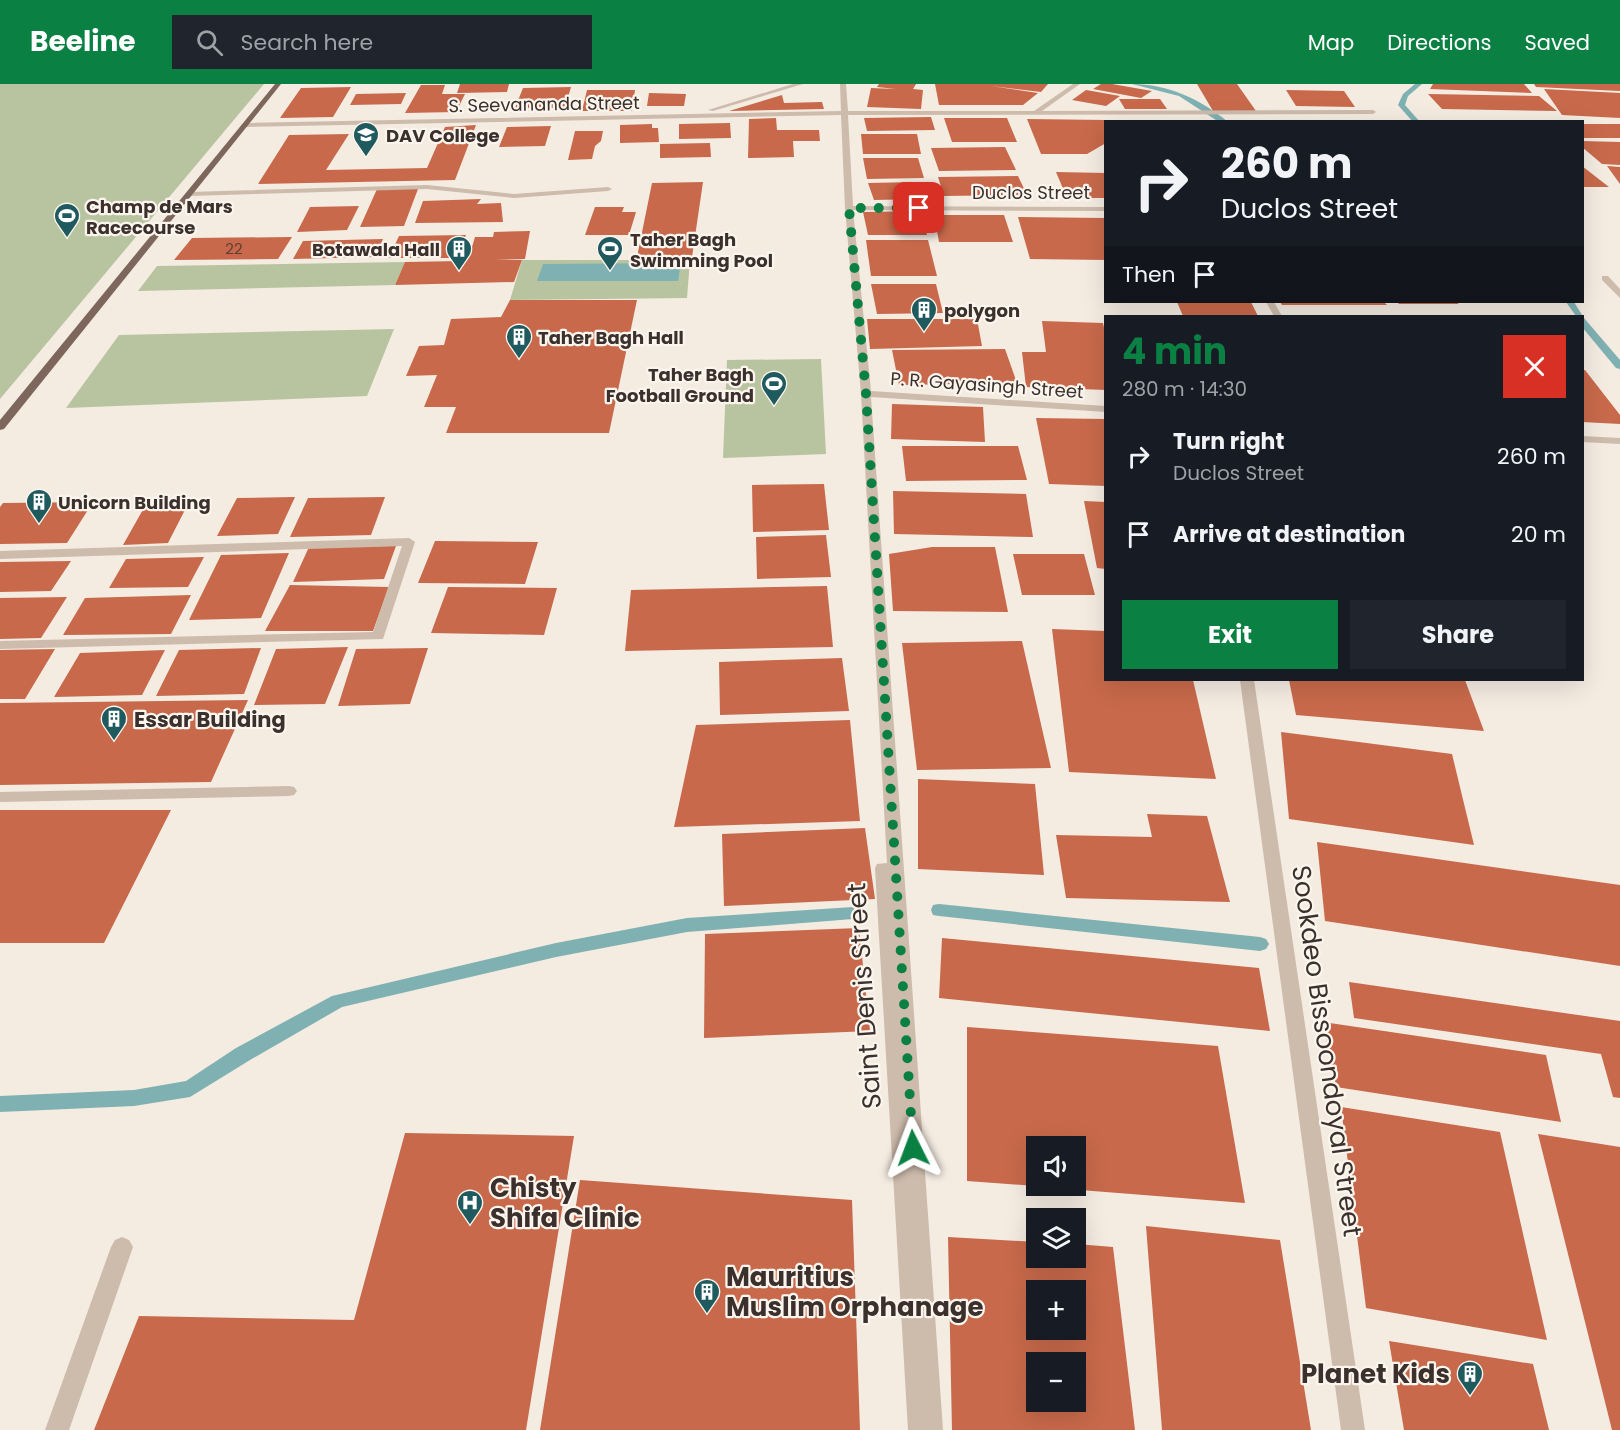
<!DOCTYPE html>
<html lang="en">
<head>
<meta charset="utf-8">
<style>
	:root { --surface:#171b24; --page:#20242c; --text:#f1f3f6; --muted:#9ea1a6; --accent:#0b8043 }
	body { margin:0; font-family:Poppins,sans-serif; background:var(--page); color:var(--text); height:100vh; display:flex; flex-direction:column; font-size:22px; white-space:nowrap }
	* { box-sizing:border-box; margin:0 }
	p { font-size:20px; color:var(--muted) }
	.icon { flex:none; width:33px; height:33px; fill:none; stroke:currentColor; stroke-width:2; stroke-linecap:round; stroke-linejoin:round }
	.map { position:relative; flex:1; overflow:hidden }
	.drawer { position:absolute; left:1104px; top:231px; width:480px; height:366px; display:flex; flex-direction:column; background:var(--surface); border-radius:0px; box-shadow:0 6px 24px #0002 }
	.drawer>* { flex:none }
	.hud { position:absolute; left:1104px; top:36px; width:480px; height:183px; border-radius:0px; box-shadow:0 6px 24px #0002; background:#171b24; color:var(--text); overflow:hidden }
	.fabs { position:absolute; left:1026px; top:1052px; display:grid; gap:12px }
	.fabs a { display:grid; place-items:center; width:60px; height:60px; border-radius:0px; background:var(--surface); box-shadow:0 6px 24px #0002; font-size:30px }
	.pin { position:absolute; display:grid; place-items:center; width:51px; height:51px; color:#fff; margin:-26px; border-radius:12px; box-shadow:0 3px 9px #0006 }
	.me { position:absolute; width:66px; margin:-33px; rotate:357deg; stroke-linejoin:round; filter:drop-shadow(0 0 4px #0008) }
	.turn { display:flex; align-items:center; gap:21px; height:126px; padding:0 18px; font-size:27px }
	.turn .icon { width:78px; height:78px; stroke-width:2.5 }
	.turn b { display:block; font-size:42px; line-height:51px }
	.then { display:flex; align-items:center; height:57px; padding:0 18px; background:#0003; gap:12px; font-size:22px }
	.round { display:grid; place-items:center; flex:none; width:63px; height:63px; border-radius:0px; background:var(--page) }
	.summary { display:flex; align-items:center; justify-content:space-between; height:102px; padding:0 18px }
	h1 { font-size:36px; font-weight:700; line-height:45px; color:var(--accent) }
	.cta { display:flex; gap:12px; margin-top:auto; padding:12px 18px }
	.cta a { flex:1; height:69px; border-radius:0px; background:var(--accent); color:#fff; font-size:24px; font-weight:700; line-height:69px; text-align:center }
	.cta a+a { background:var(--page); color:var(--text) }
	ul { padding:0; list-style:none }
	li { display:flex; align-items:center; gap:18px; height:78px; padding:0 18px }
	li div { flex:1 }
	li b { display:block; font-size:22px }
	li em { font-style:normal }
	header { display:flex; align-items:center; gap:36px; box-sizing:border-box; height:84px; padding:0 30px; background:var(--accent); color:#fff }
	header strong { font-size:28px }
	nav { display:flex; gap:33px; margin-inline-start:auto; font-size:21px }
	.search { width:420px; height:54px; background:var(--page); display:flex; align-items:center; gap:15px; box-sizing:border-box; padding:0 21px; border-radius:0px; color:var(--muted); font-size:22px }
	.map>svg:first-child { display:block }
	.green { fill:#b8c4a0 }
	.water { fill:#7fb0b2 }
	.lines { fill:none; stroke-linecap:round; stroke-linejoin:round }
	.stream { fill:#7fb0b2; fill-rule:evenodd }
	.building { fill:#c8694b; fill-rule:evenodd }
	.minor { fill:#cdbbac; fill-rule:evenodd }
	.major { fill:#7d675c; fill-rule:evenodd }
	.route { stroke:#0b8043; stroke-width:10; stroke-dasharray:0 18 }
	.labels { text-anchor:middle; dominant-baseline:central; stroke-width:4.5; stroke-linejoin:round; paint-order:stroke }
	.far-number-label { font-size:15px; fill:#5e3e33 }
	.far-street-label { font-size:18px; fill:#3b302b; stroke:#fbf5ee }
	.far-poi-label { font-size:18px; font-weight:bold; fill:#3b302b; stroke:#fbf5ee; text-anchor:start }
	.poi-label { font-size:21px; font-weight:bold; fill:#3b302b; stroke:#fbf5ee; text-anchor:start }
	.near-street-label { font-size:26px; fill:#3b302b; stroke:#fbf5ee }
	.near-poi-label { font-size:26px; font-weight:bold; fill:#3b302b; stroke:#fbf5ee; text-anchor:start }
</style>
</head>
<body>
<header>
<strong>Beeline</strong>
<div class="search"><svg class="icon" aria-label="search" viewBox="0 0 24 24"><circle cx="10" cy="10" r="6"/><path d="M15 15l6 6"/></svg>Search here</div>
<nav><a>Map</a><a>Directions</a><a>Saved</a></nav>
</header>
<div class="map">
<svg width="1620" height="1346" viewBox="0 0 1620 1346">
	<rect width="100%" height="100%" fill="#f4ebe1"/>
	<path class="green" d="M0,0H264L0,315Z
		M522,176H690L687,214L510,216Z
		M405,178L395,201L138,207L157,182Z
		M394,245L367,312L66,324L119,251Z
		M821,275L826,370L723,374L727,276Z"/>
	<path class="water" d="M681,179L678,197H537L543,180Z"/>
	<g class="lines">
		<path class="stream" d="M1132,0C1168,0 1200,15 1228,38H1219L1179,12Z
			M1415,0H1422L1408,12L1405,21L1420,38H1413L1398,21L1403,10Z
			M1566,218H1574L1584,234L1620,276V285L1616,284L1582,243V232H1576Z
			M939,820L1260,853L1266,855L1269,860L1266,865L1260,867L939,832L933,831L931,826L933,821Z
			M853,823L859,824L861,829L859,834L853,835L687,848L556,873L342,923L250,976L190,1013L134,1022L0,1028V1012L134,1006L186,997L236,964L332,912L556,859L687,834Z"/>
	</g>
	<path class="building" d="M460,0H509L507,8L457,9Z
		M879,0H916L913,5L923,6L921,25L867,23L871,4L896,5L877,3Z
		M935,0H1048L1041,8L991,2L1038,9L1023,21H939Z
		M1101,0H1112L1152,7L1141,14L1093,5Z
		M1197,0H1237L1256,27H1213Z
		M1433,0H1524L1532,9L1430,5Z
		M1534,0H1620V7L1536,3Z
		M421,1H445L442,10H465L456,28L405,29Z
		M351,3L333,33L280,34L301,4Z
		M571,3L565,24H515L523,4Z
		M1544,5L1620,9V34L1562,31Z
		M587,6H635L632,27H582Z
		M1086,6L1120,12L1106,22L1072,16Z
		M1286,6L1344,7L1355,23L1296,22Z
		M406,9L401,20L350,21L356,10Z
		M649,9L686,10L684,22H647Z
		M1428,10L1539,12L1557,27L1442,25Z
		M782,11L784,19L822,18L824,25L729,27Z
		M1119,15H1160L1167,25H1125Z
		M931,33L935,46L867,47L864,34Z
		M776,34L777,46H819L820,57H793L794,73L748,74L749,35Z
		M944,34H1007L1017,58H952Z
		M1027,35L1106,36V59L1087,70H1041Z
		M730,39L731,54L679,55V40Z
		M652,40V44H658L659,58L620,59V41Z
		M1582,40H1620V54H1582Z
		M476,41L455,96L258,100L289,51L349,50L326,86L427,84L445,43Z
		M551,42L545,62L499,63L507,43Z
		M575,47H603L601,57L595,62L592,75L568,76Z
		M861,50H917L921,70H863Z
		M1582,57L1620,58V81L1602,80L1582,63Z
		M710,59L711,73L660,74V60Z
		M1005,63L1016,86L939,87L931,64Z
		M863,74H918L924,94L867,95Z
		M1582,82L1609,103H1582Z
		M1607,82L1620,83V100Z
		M1056,88L1106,89V114H1067Z
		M1018,92L1027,111L944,112L938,93Z
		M703,98L692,173H637L652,99Z
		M916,98L924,115L874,116L868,99Z
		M377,105H418L404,142L360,143Z
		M481,115L477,120L501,119L503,138L415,139L423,117Z
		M359,122L347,146L297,148L310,123Z
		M595,123H624L622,128H636L629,151H585Z
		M921,127L927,151H868L863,128Z
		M934,131H1004L1013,158H939Z
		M1018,133L1106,134V176L1030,175Z
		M530,147L525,175L495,176H522L514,198L395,201L405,178L461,177L465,163H472L475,153H493L494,148Z
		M466,151L456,174H389L399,152Z
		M292,153L278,175L174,176L192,154Z
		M383,155L375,173L293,175L303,157Z
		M866,156H928L937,192H871Z
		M871,200H936L943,229L877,230Z
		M510,216H637L609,349H446L456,323H424L437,291L406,292L419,262L444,261L451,235L501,233Z
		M1177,218H1251L1258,232H1183Z
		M1280,218H1384L1387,221H1282Z
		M1397,218H1456L1459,220H1399Z
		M867,235H977L982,262L870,265Z
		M1042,237L1103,239L1106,253V306L1026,303L1022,268H1046Z
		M1005,265L1017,299L899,301L892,266Z
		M1582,286H1585L1620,331V340L1582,338Z
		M892,320L983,323L985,358L891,355Z
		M1036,334L1106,335V402L1049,400Z
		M902,362H1018L1027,396L906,397Z
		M824,400L829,446L753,448L752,401Z
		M893,407L1026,410L1033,453L894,450Z
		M295,413L278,450L217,452L237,414Z
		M385,413L371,451L290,453L308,414Z
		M1084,417L1106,418V485L1097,484Z
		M93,418L67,459L0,460V423L3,419Z
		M188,420L168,459L123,461L145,422Z
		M826,451L831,493L757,495L756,453Z
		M435,457L538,458L525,500L418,499Z
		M396,462L384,495L293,498L309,463Z
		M932,463H995L1008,528L893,527L889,470Z
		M289,469L261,534L189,536L221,471Z
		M1013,470H1084L1095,511H1022Z
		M204,473L188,503L109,504L126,475Z
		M71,477L51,507L0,508V478Z
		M290,501L389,503L373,547H265Z
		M827,502L833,563L625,567L631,506Z
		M448,503L557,504L544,551L431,549Z
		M191,511L171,550L63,551L85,514Z
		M67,513L41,554L0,555V514Z
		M1052,545L1106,547V596H1193L1216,695L1069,688Z
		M1022,557L1051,684L917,686L902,559Z
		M348,563L325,620L254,621L276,565Z
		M261,564L244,610L156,612L179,566Z
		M428,564L410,620L338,622L356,565Z
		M55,565L25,615H0V566Z
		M165,566L142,611L54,613L80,569Z
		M842,574L849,627L720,631L719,578Z
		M1289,596H1465L1484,647L1296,631Z
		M248,616L211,698L0,701V619Z
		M850,636L860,737L674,743L696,641Z
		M1281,648L1452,670L1474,761L1289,735Z
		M918,695L1035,700L1044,791L918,785Z
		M0,726H171L104,859H0Z
		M1147,730L1207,732L1230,818L1066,814L1056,751L1152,753Z
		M865,744L875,815L724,822L722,750Z
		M1317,758L1620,801V882L1325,837Z
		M859,844L870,947L704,954L705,850Z
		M942,854L1259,884L1270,947L939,914Z
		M1349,898L1620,937V1014L1613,1013L1601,970L1354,934Z
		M1323,938L1546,971L1561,1038L1336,1003Z
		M967,943L1218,962L1245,1119L1042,1103L1076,1101V1062H1036V1102L967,1097Z
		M1341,1023L1500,1048L1547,1256L1366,1224Z
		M405,1049L574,1052L526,1346H94L139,1232L354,1236Z
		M1538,1050L1620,1063V1346H1612Z
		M580,1096L852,1116L860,1346H540Z
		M1146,1142L1280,1156L1311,1346H1162Z
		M948,1153L1036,1158V1173H1076V1160L1113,1163L1135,1346H952ZM1036,1206H1076V1245H1036ZM1036,1278H1076V1317H1036Z
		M1389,1257L1533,1280L1549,1346H1404Z"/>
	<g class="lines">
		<path class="minor" d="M793,0H803L713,27L708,26Z
			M840,0H846L848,27H1034L1073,0H1080L1042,27L1373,26L1376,28L1373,30L848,31L853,122L1106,123V127L853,126L871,307L1106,322V328L871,313L943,1346H908L875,784L877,780L887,779L861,310L845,124L841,31L245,43L241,41L245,39L841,27Z
			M427,101L514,110L608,103L612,105L608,107L514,114L427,105L189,112L185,110L189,108Z
			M1602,192H1608L1620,205V214L1602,196Z
			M1266,218H1274L1282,232H1274Z
			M1582,352L1620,354V360L1582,358Z
			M409,454L415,458L383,555L0,565V557L373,548L402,462L0,475V467Z
			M1240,596H1254L1365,1346H1341Z
			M289,702L294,703L297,707L294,711L289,712L0,718V708Z
			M122,1153L129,1156L133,1163L69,1346H45L111,1163L115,1156Z"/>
		<path class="major" d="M275,0H281L4,345L0,346V336Z"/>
	</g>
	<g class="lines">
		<path class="route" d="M913,1064L866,310L849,124H919"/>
	</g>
	<defs>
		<symbol id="school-pin" viewBox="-11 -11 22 30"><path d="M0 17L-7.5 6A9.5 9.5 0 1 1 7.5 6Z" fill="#1f5a5e" stroke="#fbf5ee"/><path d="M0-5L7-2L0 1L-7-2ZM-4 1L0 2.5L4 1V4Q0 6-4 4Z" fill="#fff"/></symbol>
		<symbol id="stadium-pin" viewBox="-11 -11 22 30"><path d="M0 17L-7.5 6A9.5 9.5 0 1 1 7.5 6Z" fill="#1f5a5e" stroke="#fbf5ee"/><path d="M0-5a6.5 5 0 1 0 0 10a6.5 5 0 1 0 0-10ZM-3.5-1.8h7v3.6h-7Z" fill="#fff"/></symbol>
		<symbol id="building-pin" viewBox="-11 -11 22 30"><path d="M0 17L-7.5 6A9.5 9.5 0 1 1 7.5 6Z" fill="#1f5a5e" stroke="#fbf5ee"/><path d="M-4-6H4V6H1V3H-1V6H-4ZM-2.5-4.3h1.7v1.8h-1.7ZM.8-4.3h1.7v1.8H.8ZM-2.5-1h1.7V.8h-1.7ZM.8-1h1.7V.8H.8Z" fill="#fff"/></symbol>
		<symbol id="hospital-pin" viewBox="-11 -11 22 30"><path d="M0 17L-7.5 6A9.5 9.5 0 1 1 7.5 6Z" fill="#1f5a5e" stroke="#fbf5ee"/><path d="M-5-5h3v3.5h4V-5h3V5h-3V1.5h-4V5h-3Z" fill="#fff"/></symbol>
	</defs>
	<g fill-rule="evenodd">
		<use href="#school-pin" x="351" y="36" width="30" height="40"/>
		<use href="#stadium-pin" x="52" y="117" width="30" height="40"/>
		<use href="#building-pin" x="444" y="150" width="30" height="40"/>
		<use href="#stadium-pin" x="595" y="150" width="30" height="40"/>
		<use href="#building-pin" x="909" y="211" width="30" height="40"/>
		<use href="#building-pin" x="504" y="238" width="30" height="40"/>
		<use href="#stadium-pin" x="759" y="285" width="30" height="40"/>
		<use href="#building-pin" x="24" y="403" width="30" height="40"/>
		<use href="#building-pin" x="99" y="620" width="30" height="40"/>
		<use href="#hospital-pin" x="455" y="1104" width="30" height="40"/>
		<use href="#building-pin" x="692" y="1193" width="30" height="40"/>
		<use href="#building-pin" x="1455" y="1275" width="30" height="40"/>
	</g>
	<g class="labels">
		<g class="far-number-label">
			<text x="234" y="164">22</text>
		</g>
		<g class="far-street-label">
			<text transform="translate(544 20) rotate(-1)">S. Seevananda Street</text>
			<text x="1031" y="108">Duclos Street</text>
			<text transform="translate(987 301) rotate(4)">P. R. Gayasingh Street</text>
		</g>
		<g class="far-poi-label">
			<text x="386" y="51">DAV College</text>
			<text x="86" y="122">Champ de Mars<tspan x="86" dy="21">Racecourse</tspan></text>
			<text x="630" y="155">Taher Bagh<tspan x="630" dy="21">Swimming Pool</tspan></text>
			<text x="440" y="165" text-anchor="end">Botawala Hall</text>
			<text x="944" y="226">polygon</text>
			<text x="538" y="253">Taher Bagh Hall</text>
			<text x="754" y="290" text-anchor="end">Taher Bagh<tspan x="754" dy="21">Football Ground</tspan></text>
			<text x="58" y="418">Unicorn Building</text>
		</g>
		<g class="poi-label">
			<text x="134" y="635">Essar Building</text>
		</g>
		<g class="near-street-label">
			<text transform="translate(864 912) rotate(-94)">Saint Denis Street</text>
			<text transform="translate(1327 967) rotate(82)">Sookdeo Bissoondoyal Street</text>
		</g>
		<g class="near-poi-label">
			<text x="490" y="1104">Chisty<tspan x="490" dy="30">Shifa Clinic</tspan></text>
			<text x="726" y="1193">Mauritius<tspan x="726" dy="30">Muslim Orphanage</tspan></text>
			<text x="1450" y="1290" text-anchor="end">Planet Kids</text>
		</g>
	</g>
</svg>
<div class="fabs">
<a><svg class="icon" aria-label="sound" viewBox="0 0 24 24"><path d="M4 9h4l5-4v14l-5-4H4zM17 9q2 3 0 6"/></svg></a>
<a><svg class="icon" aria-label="layers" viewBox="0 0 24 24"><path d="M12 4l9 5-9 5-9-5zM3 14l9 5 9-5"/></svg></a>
<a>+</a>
<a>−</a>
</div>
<div class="pin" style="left:919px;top:124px;background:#d93025"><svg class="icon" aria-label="arrive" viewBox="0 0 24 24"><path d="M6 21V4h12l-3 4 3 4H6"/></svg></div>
<svg class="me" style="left:913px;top:1064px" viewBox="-20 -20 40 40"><path d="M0-17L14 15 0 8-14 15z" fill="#0b8043" stroke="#fff" stroke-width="4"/></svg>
<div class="hud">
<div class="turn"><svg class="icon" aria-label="right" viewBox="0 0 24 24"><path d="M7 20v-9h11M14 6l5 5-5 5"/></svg><div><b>260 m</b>Duclos Street</div></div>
<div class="then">Then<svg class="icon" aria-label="arrive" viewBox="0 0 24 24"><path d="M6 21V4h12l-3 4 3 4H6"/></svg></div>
</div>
<section class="drawer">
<div class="summary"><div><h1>4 min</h1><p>280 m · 14:30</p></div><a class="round" style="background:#d93025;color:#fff"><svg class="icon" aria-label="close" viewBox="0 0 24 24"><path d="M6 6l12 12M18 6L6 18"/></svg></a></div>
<ul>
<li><svg class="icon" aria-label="right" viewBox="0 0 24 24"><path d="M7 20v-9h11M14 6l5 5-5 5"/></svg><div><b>Turn right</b><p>Duclos Street</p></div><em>260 m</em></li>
<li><svg class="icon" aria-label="arrive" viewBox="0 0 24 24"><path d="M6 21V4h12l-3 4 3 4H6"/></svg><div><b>Arrive at destination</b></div><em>20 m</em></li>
</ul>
<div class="cta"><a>Exit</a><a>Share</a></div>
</section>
</div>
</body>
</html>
